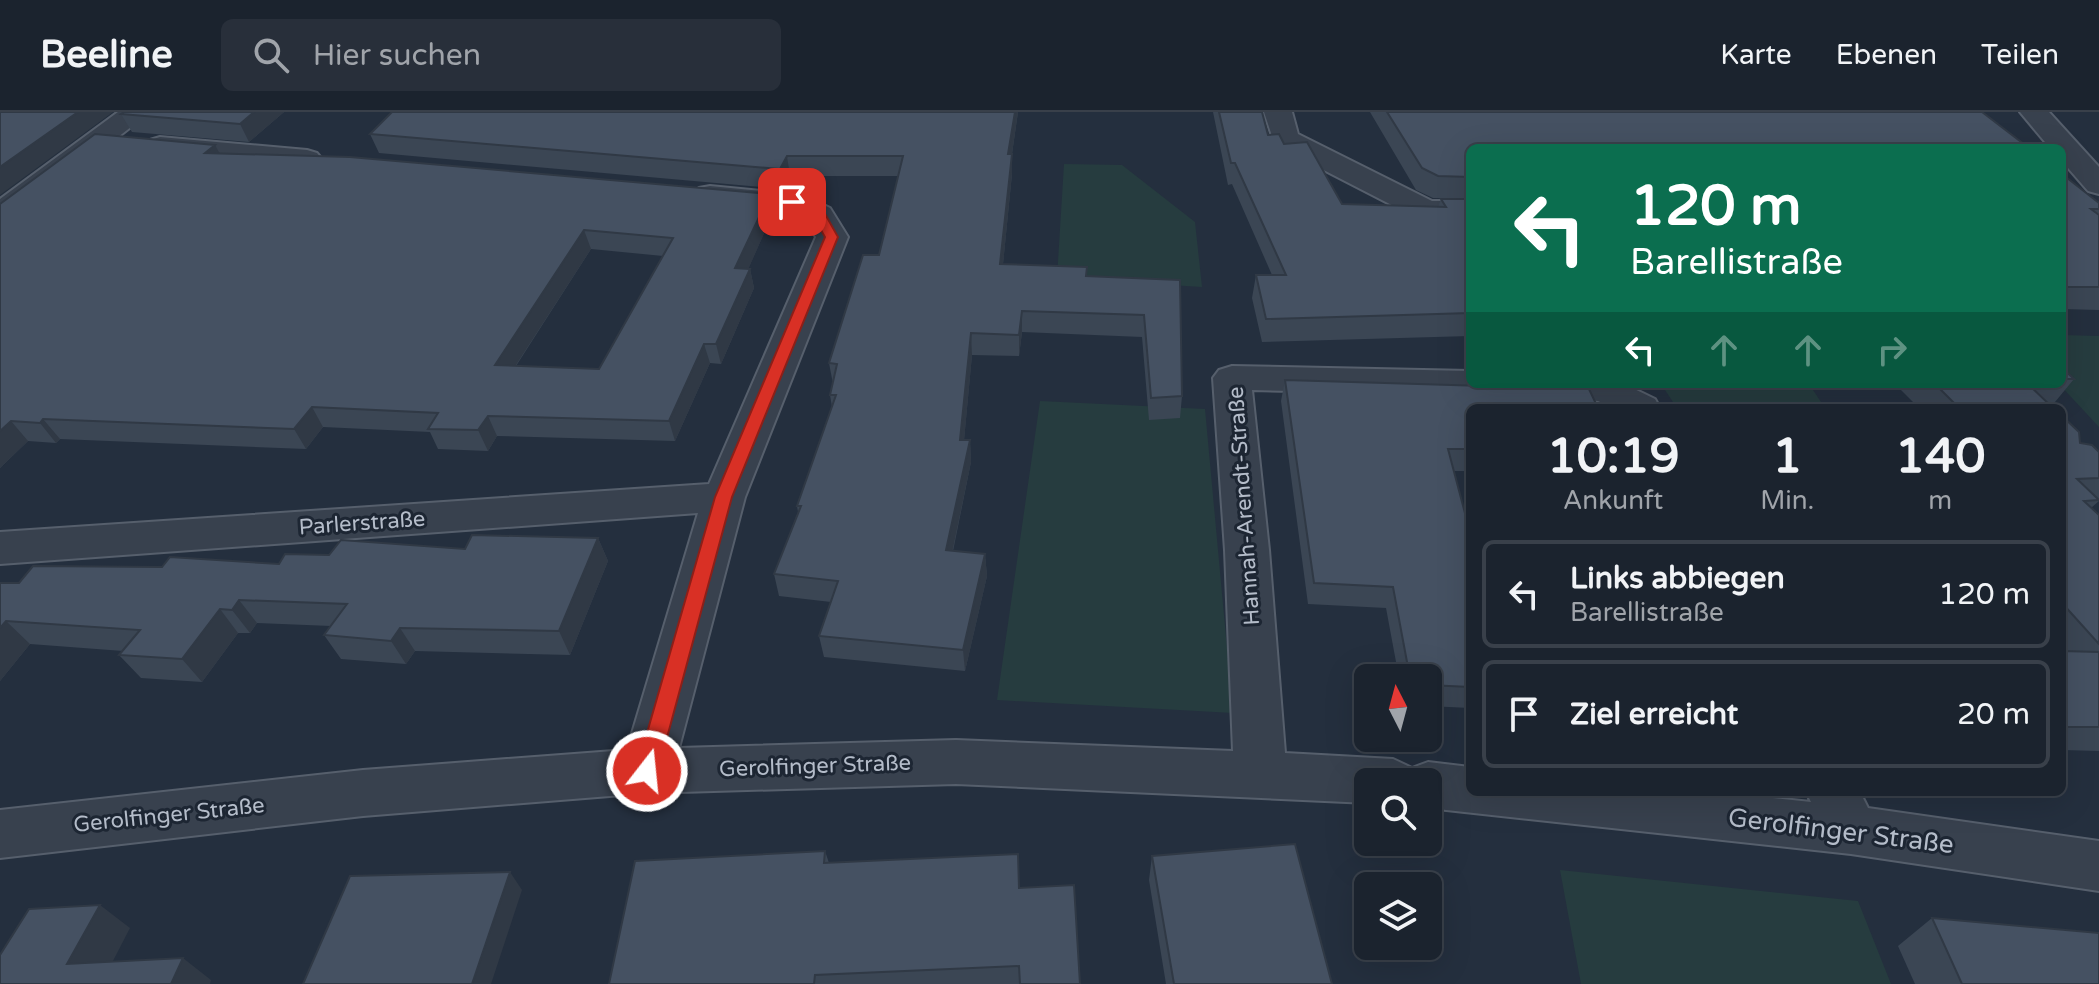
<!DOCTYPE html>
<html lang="de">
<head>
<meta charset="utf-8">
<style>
	:root { --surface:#1b232e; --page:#282f3a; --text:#f1f3f6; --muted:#a0a4aa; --line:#39404a }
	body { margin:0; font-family:"Varela Round",sans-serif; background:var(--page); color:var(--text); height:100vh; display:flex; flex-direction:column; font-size:30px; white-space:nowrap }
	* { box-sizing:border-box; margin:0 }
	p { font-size:26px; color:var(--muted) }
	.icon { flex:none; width:44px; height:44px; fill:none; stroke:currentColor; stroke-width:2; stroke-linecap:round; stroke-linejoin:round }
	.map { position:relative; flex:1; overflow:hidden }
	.drawer { position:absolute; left:1466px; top:292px; width:600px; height:392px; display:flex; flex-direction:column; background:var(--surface); border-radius:12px; box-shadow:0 8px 32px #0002,0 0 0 2px var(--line) }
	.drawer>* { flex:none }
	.hud { position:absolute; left:1466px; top:32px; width:600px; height:244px; border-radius:12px; box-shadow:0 8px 32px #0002,0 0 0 2px var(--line); background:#0b6e4f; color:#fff; overflow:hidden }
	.needle { width:52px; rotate:354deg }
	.controls { position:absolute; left:1354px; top:552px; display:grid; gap:16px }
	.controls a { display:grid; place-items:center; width:88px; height:88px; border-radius:12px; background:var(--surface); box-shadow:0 8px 32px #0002,0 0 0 2px var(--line); font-size:40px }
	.pin { position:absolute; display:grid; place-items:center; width:68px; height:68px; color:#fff; margin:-34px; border-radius:16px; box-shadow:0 4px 12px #0006 }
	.me { position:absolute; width:88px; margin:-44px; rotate:16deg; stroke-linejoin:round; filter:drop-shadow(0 0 6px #0008) }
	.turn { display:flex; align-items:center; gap:28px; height:168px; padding:0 32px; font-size:36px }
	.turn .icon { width:104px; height:104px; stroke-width:2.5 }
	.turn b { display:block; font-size:56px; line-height:68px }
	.lanes { display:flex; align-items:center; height:76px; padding:0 32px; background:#0003; justify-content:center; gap:40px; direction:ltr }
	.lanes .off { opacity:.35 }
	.eta { display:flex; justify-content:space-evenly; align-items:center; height:136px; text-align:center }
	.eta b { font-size:48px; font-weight:700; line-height:56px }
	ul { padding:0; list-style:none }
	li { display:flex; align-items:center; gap:24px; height:108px; margin:0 16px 12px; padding:0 16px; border:4px solid var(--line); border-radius:12px }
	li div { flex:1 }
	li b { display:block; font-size:30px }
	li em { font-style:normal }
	header { display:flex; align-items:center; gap:48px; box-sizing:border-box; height:112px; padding:0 40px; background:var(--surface); border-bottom:2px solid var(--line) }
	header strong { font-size:38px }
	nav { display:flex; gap:44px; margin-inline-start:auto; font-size:28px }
	.search { width:560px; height:72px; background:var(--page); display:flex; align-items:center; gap:20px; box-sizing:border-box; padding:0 28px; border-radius:12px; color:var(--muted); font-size:30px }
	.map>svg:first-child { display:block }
	.green { fill:#263c3f }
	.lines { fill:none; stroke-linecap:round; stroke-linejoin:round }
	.minor-casing { stroke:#565f6c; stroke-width:4 }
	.minor { fill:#38414e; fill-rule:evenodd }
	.wall { fill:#3b4654; fill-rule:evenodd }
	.shaded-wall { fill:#303945 }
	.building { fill:#455162; stroke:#303945; stroke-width:2; fill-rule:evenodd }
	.route { fill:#d93025; stroke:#8d1f18; stroke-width:2 }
	.labels { text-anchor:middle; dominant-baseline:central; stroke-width:6; stroke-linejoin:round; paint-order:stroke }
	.street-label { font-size:22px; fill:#b4bcc9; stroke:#1d2633 }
	.near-street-label { font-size:26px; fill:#b4bcc9; stroke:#1d2633 }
</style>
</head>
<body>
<header>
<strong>Beeline</strong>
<div class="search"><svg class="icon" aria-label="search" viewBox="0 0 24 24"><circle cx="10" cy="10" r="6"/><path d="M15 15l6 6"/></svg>Hier suchen</div>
<nav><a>Karte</a><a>Ebenen</a><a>Teilen</a></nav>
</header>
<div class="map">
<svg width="2099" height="872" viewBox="0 0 2099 872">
	<rect width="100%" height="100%" fill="#242f3e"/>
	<path class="green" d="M1064,52L1122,53L1195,110L1202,175L1057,166Z
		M2062,223L2099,224V315L2059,272H2062Z
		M1661,272H1809L1825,296H1677Z
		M1040,289L1205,297L1233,601L997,588Z
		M1560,758L1858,789L1891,872H1581Z"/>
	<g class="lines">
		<defs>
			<path id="minor" d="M118,0H150L11,109L0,111V87Z
				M1264,0H1292L1298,22L1432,89H1470V107L1415,105L1275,33Z
				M2020,0H2049L2099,55V82L2088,79L2062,49V36H2050Z
				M160,25L307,38L317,41L322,47L317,53L307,56L150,40L145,34L150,28Z
				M710,74L803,83L830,96L848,125L745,385L679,636L956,628L1233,639L1225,438L1213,266L1219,258L1232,254L1470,259V272H1624L1655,287L1660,296H1614L1598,289L1574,286L1502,284L1489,280L1486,276L1470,283L1252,278L1269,438L1285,641L1393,647L1412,656L1428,650L1470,655V680H1715L1811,690L1806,680H1860L1868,696L2099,729V779L1851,742L1428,696V670H1368V691L956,672L647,681L363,704L0,746V698L363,658L627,638L698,401L0,452V420L709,372L816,125L807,109L785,99L699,90L695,83L699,76Z"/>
		</defs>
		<use href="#minor" class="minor-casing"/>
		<use href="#minor" class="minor"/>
	</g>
	<path class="wall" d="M284,0L249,30L132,20L121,2Z
		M392,0H1018L1012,42V62L1003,152L1086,164L1180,168L1182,284L1180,306L1149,308L1142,225L1022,220L1019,244L972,243L964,328H970L971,350L953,439L985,442L987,464L965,559L824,545L819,524L831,490L779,484L774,462L798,400L797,394L832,295L830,283L833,272L829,251L879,143L898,64H790L784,77L379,41L370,22Z
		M1213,0H1262L1268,23L1284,32L1342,92L1438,95L1441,87H1470V224L1262,230L1252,186L1256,163H1272L1232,72L1228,73Z
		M1370,0H1982L2029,36H1470V87L1433,86L1416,78Z
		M215,33L219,41L773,101L748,157H750L754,176L721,252L710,251L675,329L497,324L488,339L438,337L430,320L323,315L306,337L60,327L56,331L28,329L0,356V92ZM591,137L663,144L599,257L516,254Z
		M2062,62L2099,91V198L2062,197Z
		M2062,256L2074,267L2055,290L2048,291L2053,296H1919L1895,272H2062Z
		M1285,268L1470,296V359H1454L1470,420V596L1428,594V566H1399L1386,496L1308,492L1281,289Z
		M2062,304L2080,331L2099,340V389L2091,396L2099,403V639L2062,638Z
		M598,426L608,449L570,543L415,539L406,552L341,547L324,523L331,514L257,511L250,521H238L202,570L141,566L119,543L123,539L30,532L0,569V471H19L162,455L279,452L329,443L465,437Z
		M825,739L829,751L1019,776L1080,872H609Z
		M1152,744L1332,872H1166L1149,768Z
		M1932,806L2099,872H1915L1898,834Z"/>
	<path class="shaded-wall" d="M78,0H113L0,83V55Z
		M254,0H284L249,30L240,12Z
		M1015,0H1018L1009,62L1008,42Z
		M215,33L225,51L205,41Z
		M1012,42V62L1001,173L1000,152Z
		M787,44L790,64L784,77L780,57Z
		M770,82L773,101L740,176L735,156Z
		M584,118L591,137L503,273L495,253Z
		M750,157L754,176L721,252L716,232Z
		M1022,199V220L1019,244V223Z
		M971,221L972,243L962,350L960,328Z
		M704,232L710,251L675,329L669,309Z
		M312,295L323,315L306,337L294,317Z
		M488,304L497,324L488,339L478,318Z
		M43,307L60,327L56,331L40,311Z
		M11,309L28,329L0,356V319Z
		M970,328L971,350L948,460L946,438Z
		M598,426L608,449L570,543L559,519Z
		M985,442L987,464L965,559L963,538Z
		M239,488L257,511L250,521L232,498Z
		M220,497L238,521L202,570L182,547Z
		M6,509L30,532L0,569V516Z
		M400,516L415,539L406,552L391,529Z
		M510,760L522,778L491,872H472Z
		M100,793L130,816L101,872L67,852Z
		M183,846L211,868L210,872H171Z"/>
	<path class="building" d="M0,0H78L0,55Z
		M124,0H254L240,12L121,2Z
		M392,0H1015L1008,42H1012L1000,152L1087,155L1086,164L1180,168L1182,284L1151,286L1144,203L1022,199L1019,223L971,221L960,328H970L946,438L985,442L963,538L819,524L838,469L774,462L801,394H797L836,283H830L837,252L829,251L863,143H879L903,44H787L780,57L370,22Z
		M1219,0H1262L1268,23L1279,22L1284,32L1307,30L1342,92L1446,95L1441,87H1470V201L1266,207L1256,163H1286L1235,51H1231Z
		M1387,0H1982L2029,36H1470V65L1438,64L1422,56Z
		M95,22L215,33L205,41L350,45L770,82L735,156L750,157L716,232H704L669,309L488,304L478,318L428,317L438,301L312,295L294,317L43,307L40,311L11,309L0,319V92ZM584,118L673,126L599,257L495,253Z
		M2062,62L2099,91V97H2091L2099,103V175H2062Z
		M2062,256L2074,267H2062Z
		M1285,268L1589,277L1598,296H1470V337H1448L1470,420V575L1428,573V566H1410L1393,475L1314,471Z
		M1935,272H2028L2053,296H1959Z
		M2062,304L2079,320L2080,331L2092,333L2099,340V366L2077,367L2099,388L2084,389L2099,403V532L2062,491Z
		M472,423L598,426L559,519L400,516L391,529L324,523L347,492L239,488L232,498L220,497L182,547L119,543L140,518L6,509L0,516V471H19L33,454L162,455L170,445L279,452L285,442L329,443L341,428L465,437Z
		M2062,539L2099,540V615H2062Z
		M1295,732L1332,872H1174L1152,744Z
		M825,739L824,751L1018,742L1019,776L1074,773L1080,872H1020L1019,854L815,863L814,872H609L635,749Z
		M510,760L472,872H303L350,764Z
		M100,793L67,852L183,846L171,872H0V843L29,797Z
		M1932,806L2099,821V872H1962Z"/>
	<path class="route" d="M792,86L824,100L838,125L732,385L658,659L654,666L647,668L639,666L636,659L715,385L825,125L814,106L787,93L785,90Z"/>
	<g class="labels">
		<g class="street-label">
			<text transform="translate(1244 394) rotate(-94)">Hannah-Arendt-Straße</text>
			<text transform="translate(362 411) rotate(-4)">Parlerstraße</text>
			<text transform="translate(815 654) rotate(-2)">Gerolfinger Straße</text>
			<text transform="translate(169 703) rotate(-6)">Gerolfinger Straße</text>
		</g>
		<g class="near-street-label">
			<text transform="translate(1841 719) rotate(7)">Gerolfinger Straße</text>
		</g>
	</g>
</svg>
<div class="controls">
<a><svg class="needle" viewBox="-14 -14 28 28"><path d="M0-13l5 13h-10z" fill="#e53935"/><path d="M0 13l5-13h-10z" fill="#a0a4aa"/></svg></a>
<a><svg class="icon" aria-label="search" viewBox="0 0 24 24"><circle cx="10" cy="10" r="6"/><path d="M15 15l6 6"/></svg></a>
<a><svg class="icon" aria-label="layers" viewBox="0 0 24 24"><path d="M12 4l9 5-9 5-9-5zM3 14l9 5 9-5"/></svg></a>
</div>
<div class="pin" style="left:792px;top:90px;background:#d93025"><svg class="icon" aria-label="arrive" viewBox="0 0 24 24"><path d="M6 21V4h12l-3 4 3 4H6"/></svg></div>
<svg class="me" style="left:647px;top:659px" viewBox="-20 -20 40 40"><circle r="17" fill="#d93025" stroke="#fff" stroke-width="3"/><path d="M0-11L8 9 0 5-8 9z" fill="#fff"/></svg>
<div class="hud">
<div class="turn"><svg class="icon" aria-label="left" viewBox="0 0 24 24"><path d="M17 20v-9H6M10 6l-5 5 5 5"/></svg><div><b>120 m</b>Barellistraße</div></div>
<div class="lanes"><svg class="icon" aria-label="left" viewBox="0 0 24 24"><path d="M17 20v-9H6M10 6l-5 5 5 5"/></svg><svg class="icon off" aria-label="ahead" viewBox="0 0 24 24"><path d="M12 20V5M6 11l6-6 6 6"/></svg><svg class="icon off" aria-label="ahead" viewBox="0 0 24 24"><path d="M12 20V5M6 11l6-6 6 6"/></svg><svg class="icon off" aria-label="right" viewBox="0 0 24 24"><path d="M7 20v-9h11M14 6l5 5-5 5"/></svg></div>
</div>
<section class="drawer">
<div class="eta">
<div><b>10:19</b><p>Ankunft</p></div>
<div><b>1</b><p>Min.</p></div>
<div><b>140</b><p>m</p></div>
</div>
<ul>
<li><svg class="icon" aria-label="left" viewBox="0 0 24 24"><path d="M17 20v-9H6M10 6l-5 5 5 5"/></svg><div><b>Links abbiegen</b><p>Barellistraße</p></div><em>120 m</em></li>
<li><svg class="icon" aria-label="arrive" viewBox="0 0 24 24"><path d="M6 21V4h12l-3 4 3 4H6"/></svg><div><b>Ziel erreicht</b></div><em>20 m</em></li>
</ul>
</section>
</div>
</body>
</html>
